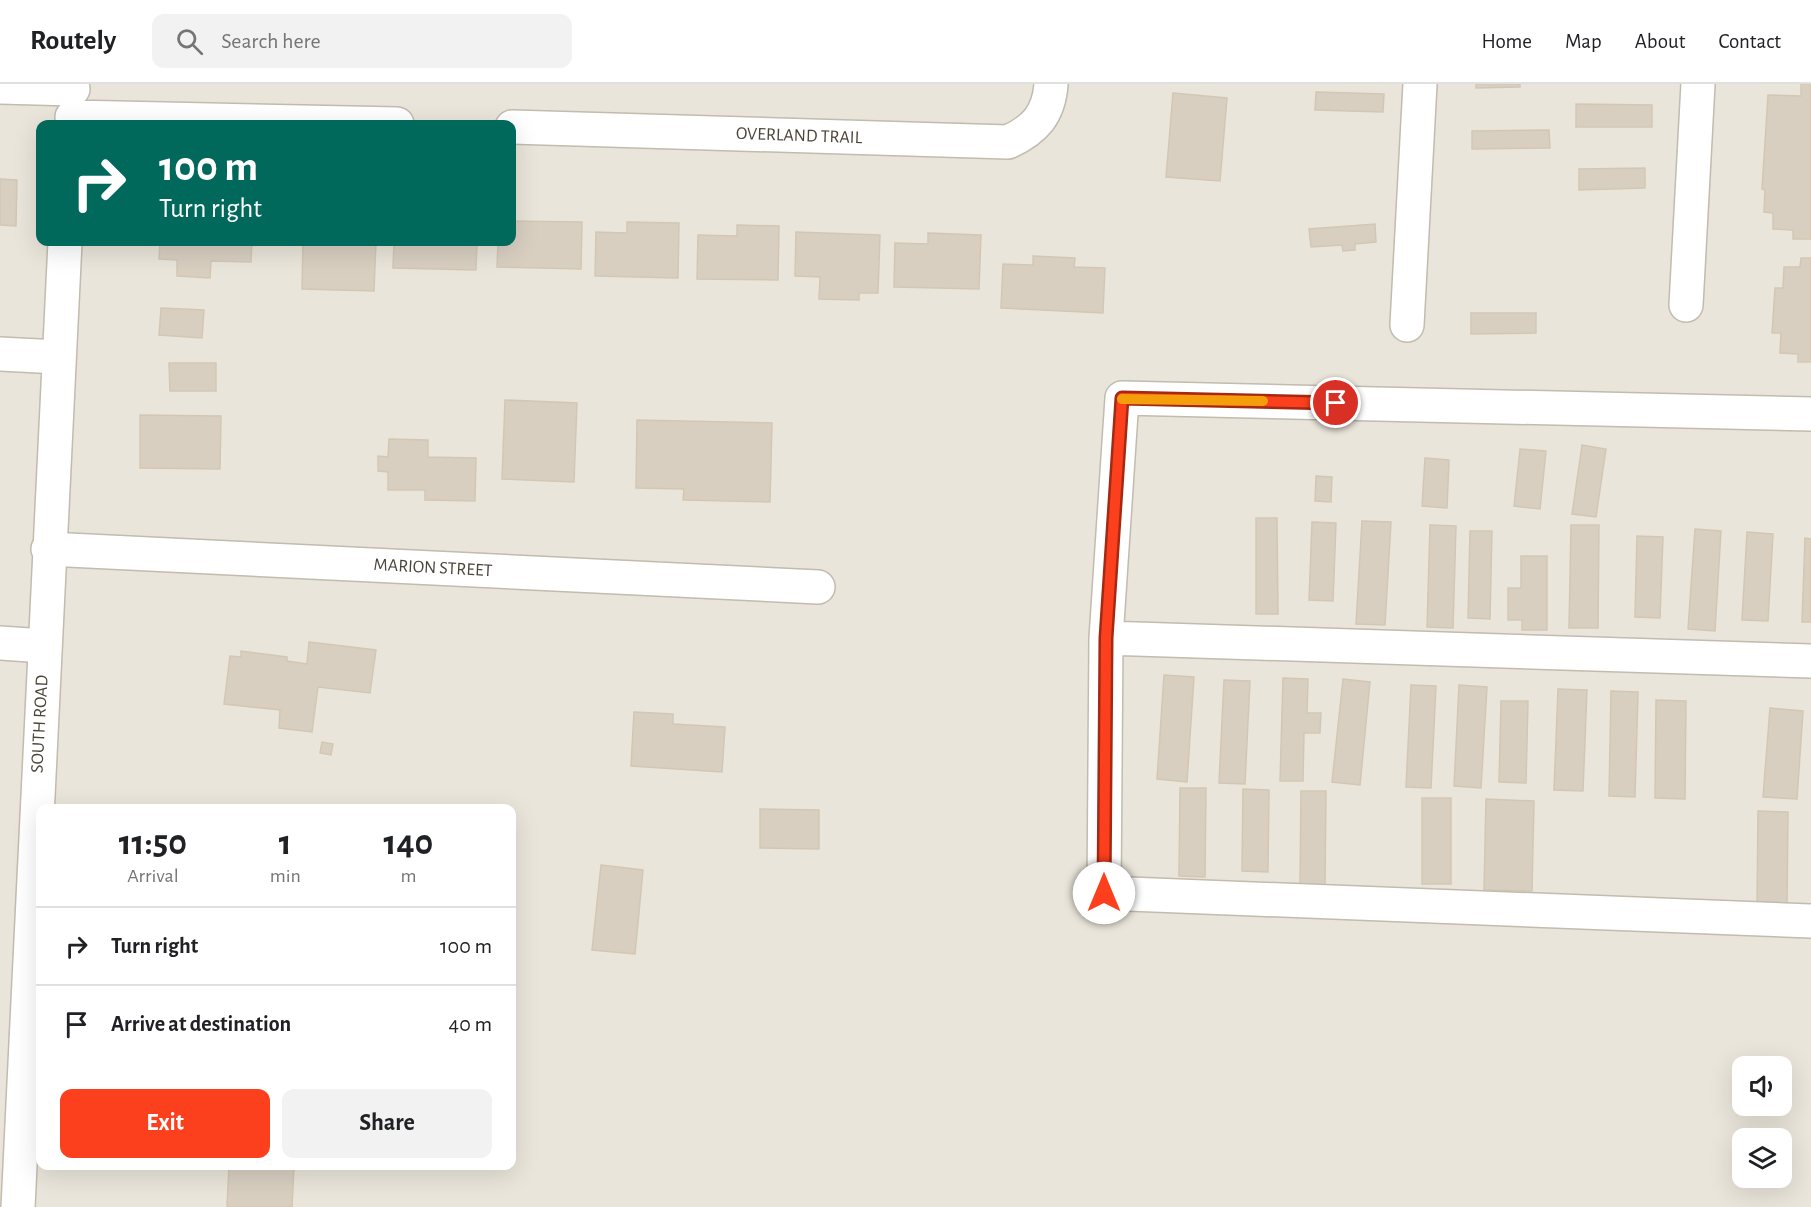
<!DOCTYPE html>
<html lang="en">
<head>
<meta charset="utf-8">
<style>
	:root { --surface:#fff; --page:#f2f2f2; --text:#202124; --muted:#757577; --line:#e0e0e0; --accent:#fc3f1d }
	body { margin:0; font-family:"Alegreya Sans",sans-serif; background:var(--page); color:var(--text); height:100vh; display:flex; flex-direction:column; font-size:22px; white-space:nowrap }
	* { box-sizing:border-box; margin:0 }
	p { font-size:20px; color:var(--muted) }
	.icon { flex:none; width:33px; height:33px; fill:none; stroke:currentColor; stroke-width:2; stroke-linecap:round; stroke-linejoin:round }
	.map { position:relative; flex:1; overflow:hidden }
	.details { position:absolute; left:36px; top:720px; width:480px; height:366px; display:flex; flex-direction:column; background:var(--surface); border-radius:12px; box-shadow:0 6px 24px #0002 }
	.details>* { flex:none }
	.top-card { position:absolute; left:36px; top:36px; width:480px; height:126px; border-radius:12px; box-shadow:0 6px 24px #0002; background:#00695c; color:#fff; overflow:hidden }
	.controls { position:absolute; left:1732px; top:972px; display:grid; gap:12px }
	.controls a { display:grid; place-items:center; width:60px; height:60px; border-radius:12px; background:var(--surface); box-shadow:0 6px 24px #0002; font-size:30px }
	.pin { position:absolute; display:grid; place-items:center; width:51px; height:51px; color:#fff; margin:-26px; border:3px solid #fff; border-radius:50%; box-shadow:0 2px 6px #0007 }
	.me { position:absolute; width:66px; margin:-33px; rotate:0deg; stroke-linejoin:round; filter:drop-shadow(0 0 4px #0008) }
	.turn { display:flex; align-items:center; gap:21px; height:126px; padding:0 24px; font-size:27px }
	.turn .icon { width:78px; height:78px; stroke-width:2.5 }
	.turn b { display:block; font-size:42px; line-height:51px }
	.eta { display:flex; justify-content:space-evenly; align-items:center; height:102px; text-align:center }
	.eta b { font-size:36px; font-weight:700; line-height:42px }
	.action { display:flex; gap:12px; margin-top:auto; padding:12px 24px }
	.action a { flex:1; height:69px; border-radius:12px; background:var(--accent); color:#fff; font-size:24px; font-weight:700; line-height:69px; text-align:center }
	.action a+a { background:var(--page); color:var(--text) }
	ul { padding:0; list-style:none }
	li { display:flex; align-items:center; gap:18px; height:78px; padding:0 24px; border-top:2px solid var(--line) }
	li div { flex:1 }
	li b { display:block; font-size:22px }
	li em { font-style:normal }
	header { display:flex; align-items:center; gap:36px; box-sizing:border-box; height:84px; padding:0 30px; background:var(--surface); border-bottom:2px solid var(--line) }
	header strong { font-size:28px }
	nav { display:flex; gap:33px; margin-inline-start:auto; font-size:21px }
	.search { width:420px; height:54px; background:var(--page); display:flex; align-items:center; gap:15px; box-sizing:border-box; padding:0 21px; border-radius:12px; color:var(--muted); font-size:22px }
	.map>svg:first-child { display:block }
	.residential { fill:#eae5da; fill-rule:evenodd }
	.building { fill:#d8cfc1; stroke:#d3c7b4; stroke-width:1.5 }
	.lines { fill:none; stroke-linecap:round; stroke-linejoin:round }
	.minor-casing { stroke:#c2bbae; stroke-width:36 }
	.minor { stroke:#fff; stroke-width:33 }
	.route-casing { stroke:#a42913; stroke-width:15 }
	.route { stroke:#fc3f1d; stroke-width:10 }
	.slow { stroke:#f59e0b; stroke-width:10 }
	.labels { text-anchor:middle; dominant-baseline:central; stroke-width:5; stroke-linejoin:round; paint-order:stroke }
	.street-label { font-size:18px; fill:#4b4439; stroke:#fff }
</style>
</head>
<body>
<header>
<strong>Routely</strong>
<div class="search"><svg class="icon" aria-label="search" viewBox="0 0 24 24"><circle cx="10" cy="10" r="6"/><path d="M15 15l6 6"/></svg>Search here</div>
<nav><a>Home</a><a>Map</a><a>About</a><a>Contact</a></nav>
</header>
<div class="map">
<svg width="1811" height="1123" viewBox="0 0 1811 1123">
	<rect width="100%" height="100%" fill="#f6f3ec"/>
	<path class="residential" d="M0,0H1811V1123H0ZM40,40H512V158H40ZM40,724H512V1082H40ZM1743,982H1782V1022H1743ZM1743,1054H1782V1094H1743Z"/>
	<path class="building" d="M1476,0H1520V3L1476,4Z
		M1801,0H1811V155H1793V146L1773,145V129L1764,128L1765,106L1762,105L1768,11L1801,12Z
		M1316,8L1384,10L1383,28L1315,26Z
		M1173,9L1227,14L1220,97L1166,93Z
		M1576,20L1652,21V43H1576Z
		M1549,46L1550,64L1472,65V47Z
		M1645,84V104L1579,106V85Z
		M0,95L17,96L16,142L0,141Z
		M512,137L582,138L581,185L497,183L498,158H512Z
		M627,138L679,139L678,194L595,192L596,148L627,149Z
		M1375,140L1376,158L1355,160V166L1343,167L1342,161L1311,163L1309,145Z
		M737,141L779,142L778,196L697,195L698,151L737,152Z
		M796,148L880,151L878,209H859V216L819,215L820,193L795,192Z
		M928,149L981,151L979,205L894,203L895,159L928,160Z
		M160,158H252L251,178L211,177L210,194L177,192V176L159,175Z
		M303,158H376L374,207L302,205Z
		M394,158H477L476,186L393,184Z
		M1033,172L1075,174L1074,183L1105,184L1103,229L1001,224L1003,180L1033,181Z
		M1801,174H1811V278H1798V270L1780,269L1781,249H1772L1775,204H1783L1784,183H1800Z
		M161,224L204,226L202,254L159,251Z
		M1471,229H1536V249L1471,250Z
		M169,279H216V307H170Z
		M505,316L577,319L574,398L502,395Z
		M140,331L221,332L220,385L140,384Z
		M637,336L772,339L770,418L683,416L684,405L636,404Z
		M389,355L428,356V373L476,374L475,417L425,416V406H388V388L378,387V372L388,373Z
		M1582,361L1606,365L1596,433L1572,430Z
		M1520,365L1546,367L1540,425L1514,422Z
		M1425,374L1449,376L1447,424L1422,422Z
		M1316,392L1332,393L1331,418L1315,417Z
		M1256,434H1277L1278,530H1256Z
		M1362,437L1391,438L1385,541L1356,540Z
		M1312,438L1336,439L1333,517L1309,516Z
		M1430,441L1456,442L1453,544L1427,543Z
		M1571,441H1599L1598,544H1569Z
		M1695,445L1721,447L1715,547L1688,545Z
		M1470,447H1492L1490,535L1468,534Z
		M1747,448L1773,450L1768,537L1742,536Z
		M1637,452L1663,453L1660,534L1635,533Z
		M1805,454L1811,455V538H1802Z
		M1521,472H1547V546H1522V536H1508V504H1521Z
		M309,558L376,566L370,609L318,603L312,648L279,644L280,626L224,620L230,572L241,573V567L287,573V577L307,580Z
		M1164,591L1194,593L1187,698L1157,695Z
		M1283,594L1308,595L1307,629H1321L1320,649H1304L1303,697H1280Z
		M1343,595L1370,598L1360,701L1332,698Z
		M1224,596L1250,597L1245,700L1219,699Z
		M1411,601L1436,602L1431,704L1406,703Z
		M1459,601L1487,603L1481,704L1454,702Z
		M1558,605L1587,606L1583,707L1554,706Z
		M1611,607L1638,608L1635,713L1609,712Z
		M1656,616L1686,617L1685,715L1655,714Z
		M1501,617H1528L1526,699L1499,698Z
		M1770,624L1803,627L1797,715L1763,713Z
		M634,628L673,630V640L725,643L722,688L631,682Z
		M322,658L333,660L331,671L320,669Z
		M1180,704H1206L1205,793L1179,792Z
		M1243,705L1269,706L1268,788L1242,787Z
		M1301,707H1326L1325,802H1300Z
		M1422,714H1451V800H1422Z
		M1486,715L1534,717L1532,807L1484,806Z
		M760,725L819,726V765L760,764Z
		M1758,727L1788,728L1787,822L1757,821Z
		M601,781L643,786L635,870L592,866Z
		M229,1082H294L292,1123H227Z"/>
	<g class="lines">
		<defs>
			<path id="minor" d="M0,3L73,5
				M72,33L397,40
				M512,43L1008,58C1035,46 1049,30 1051,0
				M1686,221L1698,0
				M1407,241L1420,0
				M0,270L58,273
				M1811,330L1122,314L1106,554L1104,809L1811,837
				M48,465L818,503
				M1106,554L1811,577
				M0,559L44,562
				M18,1123L65,158"/>
		</defs>
		<use href="#minor" class="minor-casing"/>
		<use href="#minor" class="minor"/>
	</g>
	<g class="lines">
		<defs>
			<path id="route" d="M1104,809L1106,554L1122,314L1336,319"/>
		</defs>
		<use href="#route" class="route-casing"/>
		<use href="#route" class="route"/>
		<path class="slow" d="M1122,315L1263,317"/>
	</g>
	<g class="labels">
		<g class="street-label">
			<text transform="translate(799 52) rotate(2)">OVERLAND TRAIL</text>
			<text transform="translate(433 484) rotate(3)">MARION STREET</text>
			<text transform="translate(40 640) rotate(-87)">SOUTH ROAD</text>
		</g>
	</g>
</svg>
<div class="controls">
<a><svg class="icon" aria-label="sound" viewBox="0 0 24 24"><path d="M4 9h4l5-4v14l-5-4H4zM17 9q2 3 0 6"/></svg></a>
<a><svg class="icon" aria-label="layers" viewBox="0 0 24 24"><path d="M12 4l9 5-9 5-9-5zM3 14l9 5 9-5"/></svg></a>
</div>
<div class="pin" style="left:1336px;top:319px;background:#d93025"><svg class="icon" aria-label="arrive" viewBox="0 0 24 24"><path d="M6 21V4h12l-3 4 3 4H6"/></svg></div>
<svg class="me" style="left:1104px;top:809px" viewBox="-20 -20 40 40"><circle r="19" fill="#fff"/><path d="M0-13L10 11 0 6-10 11z" fill="#fc3f1d"/></svg>
<div class="top-card">
<div class="turn"><svg class="icon" aria-label="right" viewBox="0 0 24 24"><path d="M7 20v-9h11M14 6l5 5-5 5"/></svg><div><b>100 m</b>Turn right</div></div>
</div>
<section class="details">
<div class="eta">
<div><b>11:50</b><p>Arrival</p></div>
<div><b>1</b><p>min</p></div>
<div><b>140</b><p>m</p></div>
</div>
<ul>
<li><svg class="icon" aria-label="right" viewBox="0 0 24 24"><path d="M7 20v-9h11M14 6l5 5-5 5"/></svg><div><b>Turn right</b></div><em>100 m</em></li>
<li><svg class="icon" aria-label="arrive" viewBox="0 0 24 24"><path d="M6 21V4h12l-3 4 3 4H6"/></svg><div><b>Arrive at destination</b></div><em>40 m</em></li>
</ul>
<div class="action"><a>Exit</a><a>Share</a></div>
</section>
</div>
</body>
</html>
